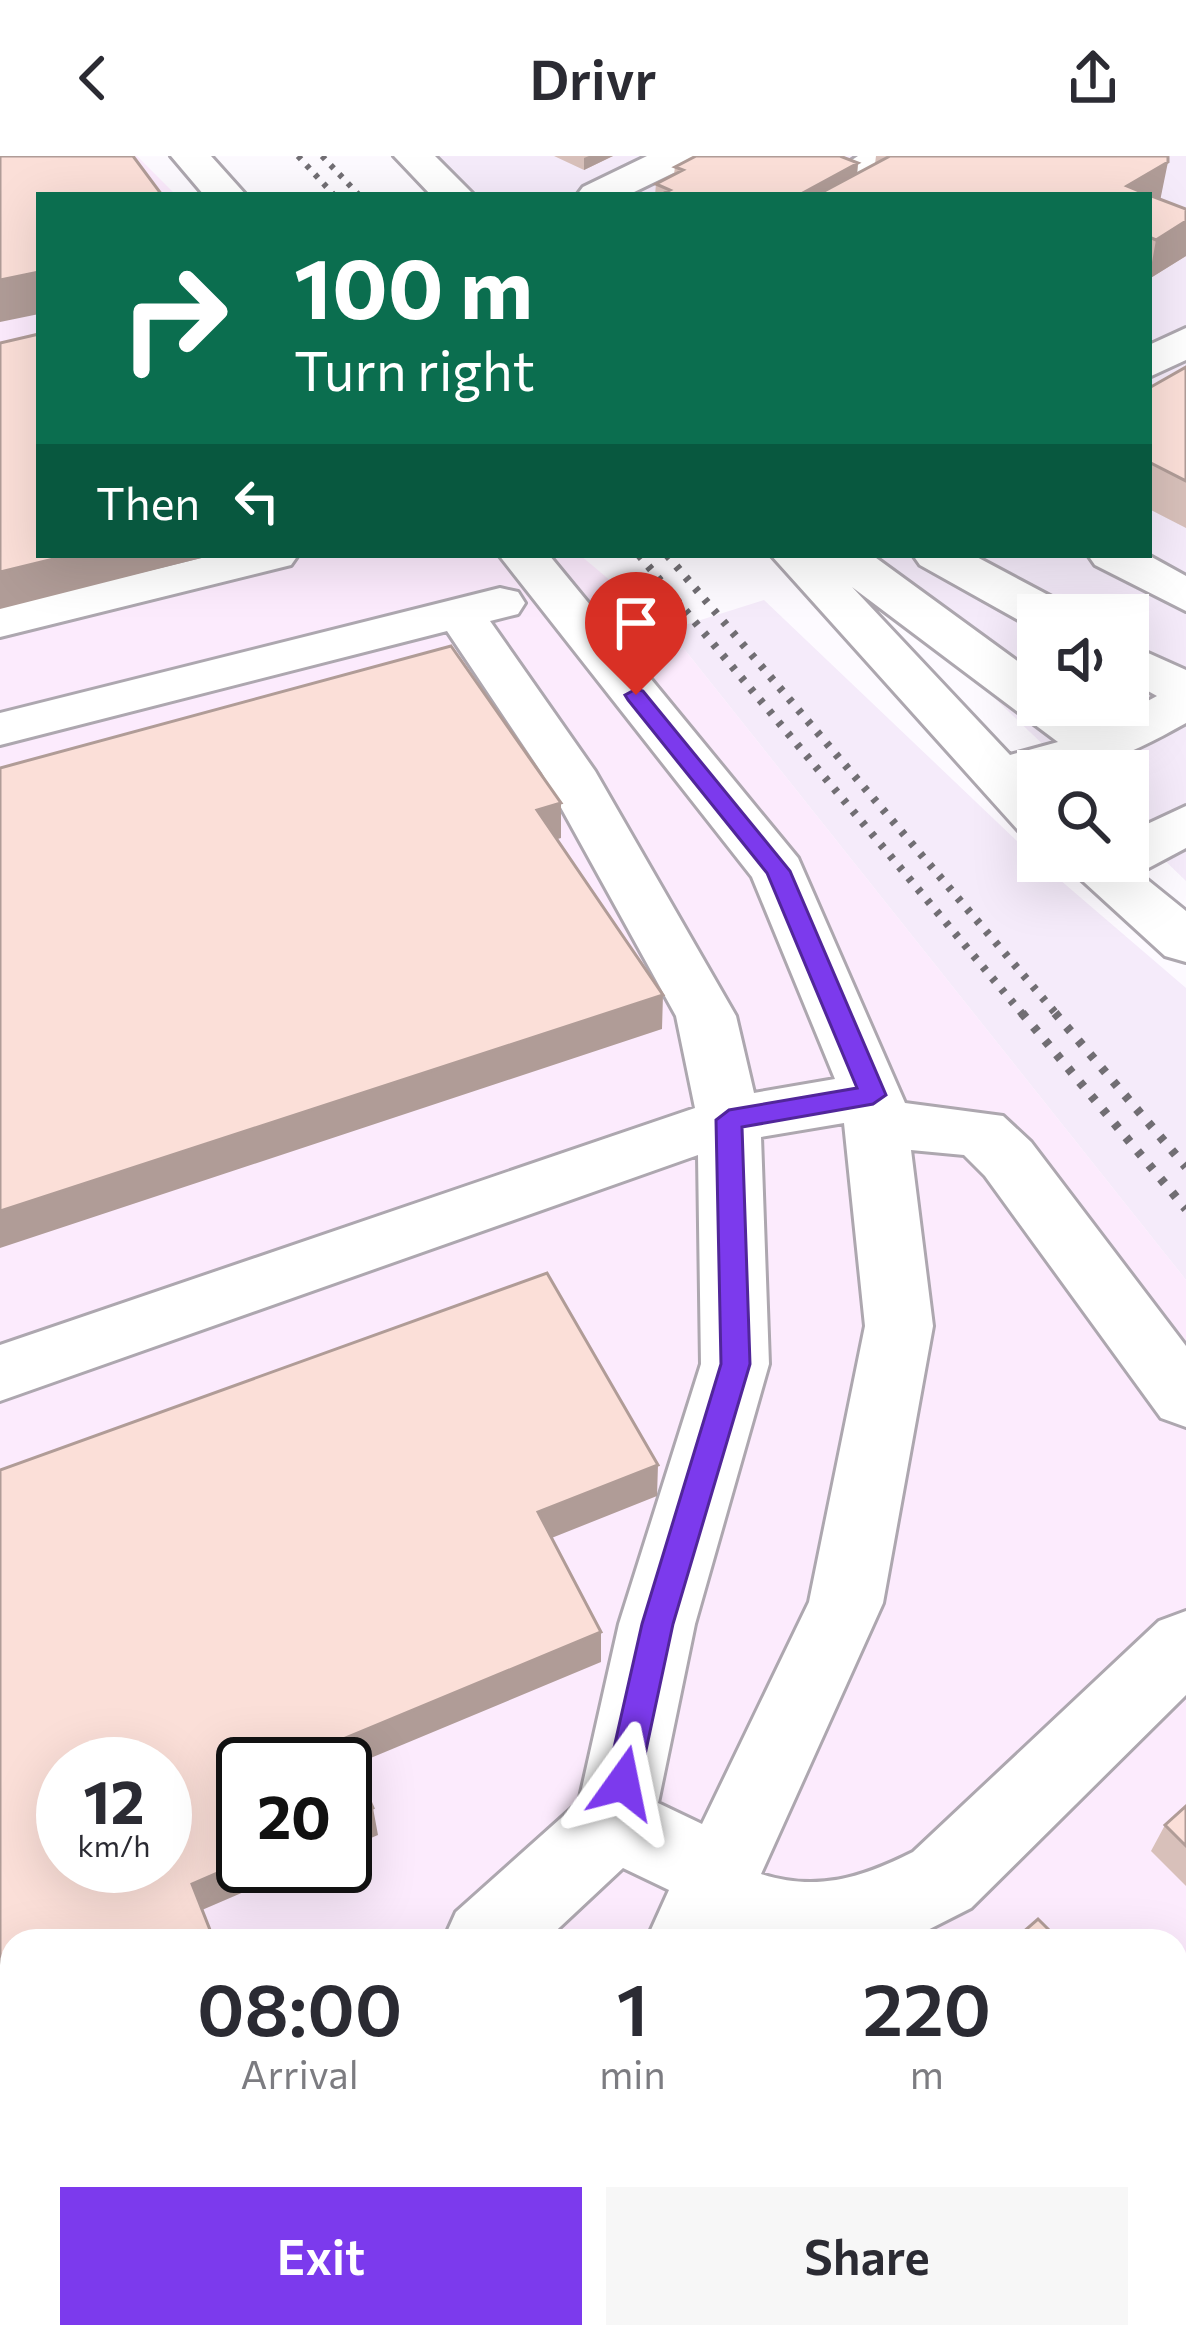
<!DOCTYPE html>
<html lang="en">
<head>
<meta charset="utf-8">
<style>
	:root { --surface:#fff; --page:#f7f7f7; --text:#2b2b33; --muted:#7c7c81; --accent:#7c3aed }
	body { margin:0; font-family:Commissioner,sans-serif; background:var(--page); color:var(--text); height:100vh; display:flex; flex-direction:column; font-size:45px; white-space:nowrap }
	* { box-sizing:border-box; margin:0 }
	p { font-size:39px; color:var(--muted) }
	.icon { flex:none; width:66px; height:66px; fill:none; stroke:currentColor; stroke-width:2; stroke-linecap:round; stroke-linejoin:round }
	.map { position:relative; flex:1; overflow:hidden }
	.sheet { position:absolute; left:0px; top:1773px; width:1188px; height:420px; display:flex; flex-direction:column; background:var(--surface); border-radius:36px 36px 0 0; box-shadow:0 12px 48px #0002 }
	.sheet>* { flex:none }
	.banner { position:absolute; left:36px; top:36px; width:1116px; height:366px; border-radius:0px; box-shadow:0 12px 48px #0002; background:#0b6e4f; color:#fff; overflow:hidden }
	.buttons { position:absolute; left:1017px; top:438px; display:grid; gap:24px }
	.buttons a { display:grid; place-items:center; width:132px; height:132px; border-radius:0px; background:var(--surface); box-shadow:0 12px 48px #0002; font-size:60px }
	.speed { position:absolute; left:36px; top:1581px; display:flex; gap:24px; font-size:60px; font-weight:700; text-align:center }
	.speed>* { display:grid; place-content:center; width:156px; height:156px; border-radius:50%; background:var(--surface); box-shadow:0 12px 48px #0002; line-height:1 }
	.speed small { font-size:30px; font-weight:400 }
	.speed .limit { border:6px solid #111; border-radius:18px; background:#fff; color:#111 }
	.pin { position:absolute; display:grid; place-items:center; width:102px; height:102px; color:#fff; margin:-123px -51px; border-radius:50% 50% 50% 0; rotate:-45deg; box-shadow:0 0 12px #0007 }
	.pin .icon { rotate:45deg }
	.me { position:absolute; width:132px; margin:-66px; rotate:12deg; stroke-linejoin:round; filter:drop-shadow(0 0 9px #0008) }
	.turn { display:flex; align-items:center; gap:42px; height:252px; padding:0 60px; font-size:54px }
	.turn .icon { width:156px; height:156px; stroke-width:2.5 }
	.turn b { display:block; font-size:84px; line-height:102px }
	.then { display:flex; align-items:center; height:114px; padding:0 60px; background:#0003; gap:24px; font-size:45px }
	.eta { display:flex; justify-content:space-evenly; align-items:center; height:204px; text-align:center }
	.eta b { font-size:72px; font-weight:600; line-height:84px }
	.action { display:flex; gap:24px; margin-top:auto; padding:24px 60px }
	.action a { flex:1; height:138px; border-radius:0px; background:var(--accent); color:#fff; font-size:48px; font-weight:600; line-height:138px; text-align:center }
	.action a+a { background:var(--page); color:var(--text) }
	header { display:flex; justify-content:space-between; align-items:center; height:156px; padding:0 60px; background:var(--surface); font-size:54px; font-weight:600 }
	.map>svg:first-child { display:block }
	.built { fill:#f5ebfa; fill-rule:evenodd }
	.industrial { fill:#fcebfd; fill-rule:evenodd }
	.lines { fill:none; stroke-linecap:round; stroke-linejoin:round }
	.minor-casing { stroke:#ada7af; stroke-width:6 }
	.minor { fill:#fff; fill-rule:evenodd }
	.rail-far2 { stroke:#716e73; stroke-width:6; stroke-dasharray:4.5 8; stroke-linecap:butt }
	.rail-far1 { stroke:#716e73; stroke-width:8; stroke-dasharray:4.5 10; stroke-linecap:butt }
	.rail { stroke:#716e73; stroke-width:9; stroke-dasharray:6 12; stroke-linecap:butt }
	.wall { fill:#d8c0ba }
	.shaded-wall { fill:#b09c97 }
	.building { fill:#fbdfd8; stroke:#b09c97; stroke-width:3; fill-rule:evenodd }
	.route { fill:#7c3aed; stroke:#51269a; stroke-width:3 }
</style>
</head>
<body>
<header><svg class="icon" aria-label="back" viewBox="0 0 24 24"><path d="M15 5l-7 7 7 7"/></svg>Drivr<svg class="icon" aria-label="share" viewBox="0 0 24 24"><path d="M12 15V3M7 8l5-5 5 5M5 13v7h14v-7"/></svg></header>
<div class="map">
<svg width="1186" height="2193" viewBox="0 0 1186 2193">
	<rect width="100%" height="100%" fill="#fdfaff"/>
	<path class="built" d="M425,0H1186V725L1128,669V615H1071L844,399H1149V39H466ZM1038,459H1128V549H1038Z
		M764,444L1038,705L1186,832V1124L669,474Z"/>
	<path class="industrial" d="M0,0H137L176,39H39V399H580L669,474L1186,1124V2193H0ZM63,1608H165V1710H63ZM243,1608H345V1710H243ZM12,1785H1176V2181H12Z"/>
	<g class="lines">
		<defs>
			<path id="minor" d="M171,0H211L246,39H204Z
				M394,0H435L474,39H431Z
				M647,0H697L692,8L628,39H577L583,31Z
				M858,0H905L847,39H799Z
				M1186,172V204L1149,221V189Z
				M214,399H298L291,409L0,481V451Z
				M499,399H549L798,702L905,947L1003,960L1031,986L1186,1190V1271L1161,1262L985,1020L964,999L911,994L933,1170L883,1447L761,1718C817,1736 861,1722 913,1696L1159,1465L1186,1455V1539L971,1752L906,1785H646L669,1734L623,1712L545,1785H443L456,1756L579,1646L619,1468L701,1208L698,999L0,1245V1189L695,952L676,860L542,617L447,475L0,589V557L500,432L518,436L525,447L518,458L490,465L595,615L736,860L754,937L835,923L752,721ZM844,967L865,1170L809,1446L702,1668L658,1647L695,1468L769,1208L761,981Z
				M771,399H872L1038,520V549H1077L1103,569L1157,540L1128,524V488L1186,514V567C1136,595 1096,615 1038,615V680L1019,675ZM852,431L1058,586L1010,599Z
				M913,399H973L1065,448L1072,459H1038V472L1029,470L920,409Z
				M1088,399H1148L1186,420V455L1095,409Z
				M1186,650V692L1139,717L1186,755V806L1165,800L1061,705H1128V677Z
				M12,2150V2181H94L89,2193H0V2159Z
				M283,2181H386L381,2193H278Z
				M918,2181H1017L1022,2193H923Z"/>
		</defs>
		<use href="#minor" class="minor-casing"/>
		<use href="#minor" class="minor"/>
		<path class="rail-far2" d="M298,0L334,39
			M322,0L359,39"/>
		<path class="rail-far1" d="M639,399L1024,860
			M667,399L1058,860"/>
		<path class="rail" d="M1022,857L1186,1053
			M1055,857L1186,1011"/>
	</g>
	<path class="wall" d="M554,0H613L584,14Z
		M876,0H1168L1160,43L1186,100L1149,123V39H655L656,28L674,18L675,11L858,7L857,17L875,8Z
		M1186,211V372L1149,353V232Z
		M1186,1650V1730L1151,1695L1165,1669Z"/>
	<path class="shaded-wall" d="M589,0H613L584,14V2Z
		M1168,6L1160,45L1127,30Z
		M858,7L857,19L820,39H799Z
		M1186,65V100L1149,123L1156,84Z
		M39,116V158L0,166V124Z
		M70,399H213L0,453V416Z
		M561,647V682L538,689L537,654Z
		M663,839L662,873L0,1092V1055Z
		M658,1309L657,1340L539,1387L538,1356Z
		M601,1476V1506L349,1611L343,1583Z
		M373,1652L378,1679L345,1693V1663Z
		M243,1706V1710H304L202,1754L192,1728Z
		M12,1865V1895L0,1900V1871Z"/>
	<path class="building" d="M0,0H133L162,39H39V116L0,124Z
		M696,0H840L858,7L799,39L662,38L670,34L656,28L683,14L675,11Z
		M890,0H1168V6L1127,30L1149,39H817Z
		M1149,39L1186,53V65L1156,84L1149,81Z
		M39,178V399H70L0,416V187Z
		M1186,211V325L1149,306V232Z
		M451,490L561,647L537,654L663,839L0,1055V612Z
		M547,1117L658,1309L538,1356L601,1476L343,1583L373,1652L345,1663V1608H243V1706L192,1728L212,1779L198,1785H12V1865L0,1871V1314ZM63,1608H165V1710H63Z
		M1186,1650V1690L1165,1669Z
		M1038,1763L1060,1785H1013Z
		M1186,2161V2193H1153L1165,2181H1176V2171Z"/>
	<path class="route" d="M636,533L643,535L790,715L886,939L873,948L742,971L750,1208L673,1468L639,1627L634,1638L623,1642L611,1638L606,1627L642,1468L721,1208L716,964L729,954L857,932L767,717L628,544L625,539Z"/>
</svg>
<div class="buttons">
<a><svg class="icon" aria-label="sound" viewBox="0 0 24 24"><path d="M4 9h4l5-4v14l-5-4H4zM17 9q2 3 0 6"/></svg></a>
<a><svg class="icon" aria-label="search" viewBox="0 0 24 24"><circle cx="10" cy="10" r="6"/><path d="M15 15l6 6"/></svg></a>
</div>
<div class="speed"><div>12<small>km/h</small></div><div class="limit">20</div></div>
<div class="pin" style="left:636px;top:539px;background:#d93025"><svg class="icon" aria-label="arrive" viewBox="0 0 24 24"><path d="M6 21V4h12l-3 4 3 4H6"/></svg></div>
<svg class="me" style="left:623px;top:1627px" viewBox="-20 -20 40 40"><path d="M0-17L14 15 0 8-14 15z" fill="#7c3aed" stroke="#fff" stroke-width="4"/></svg>
<div class="banner">
<div class="turn"><svg class="icon" aria-label="right" viewBox="0 0 24 24"><path d="M7 20v-9h11M14 6l5 5-5 5"/></svg><div><b>100 m</b>Turn right</div></div>
<div class="then">Then<svg class="icon" aria-label="left" viewBox="0 0 24 24"><path d="M17 20v-9H6M10 6l-5 5 5 5"/></svg></div>
</div>
<section class="sheet">
<div class="eta">
<div><b>08:00</b><p>Arrival</p></div>
<div><b>1</b><p>min</p></div>
<div><b>220</b><p>m</p></div>
</div>
<div class="action"><a>Exit</a><a>Share</a></div>
</section>
</div>
</body>
</html>
